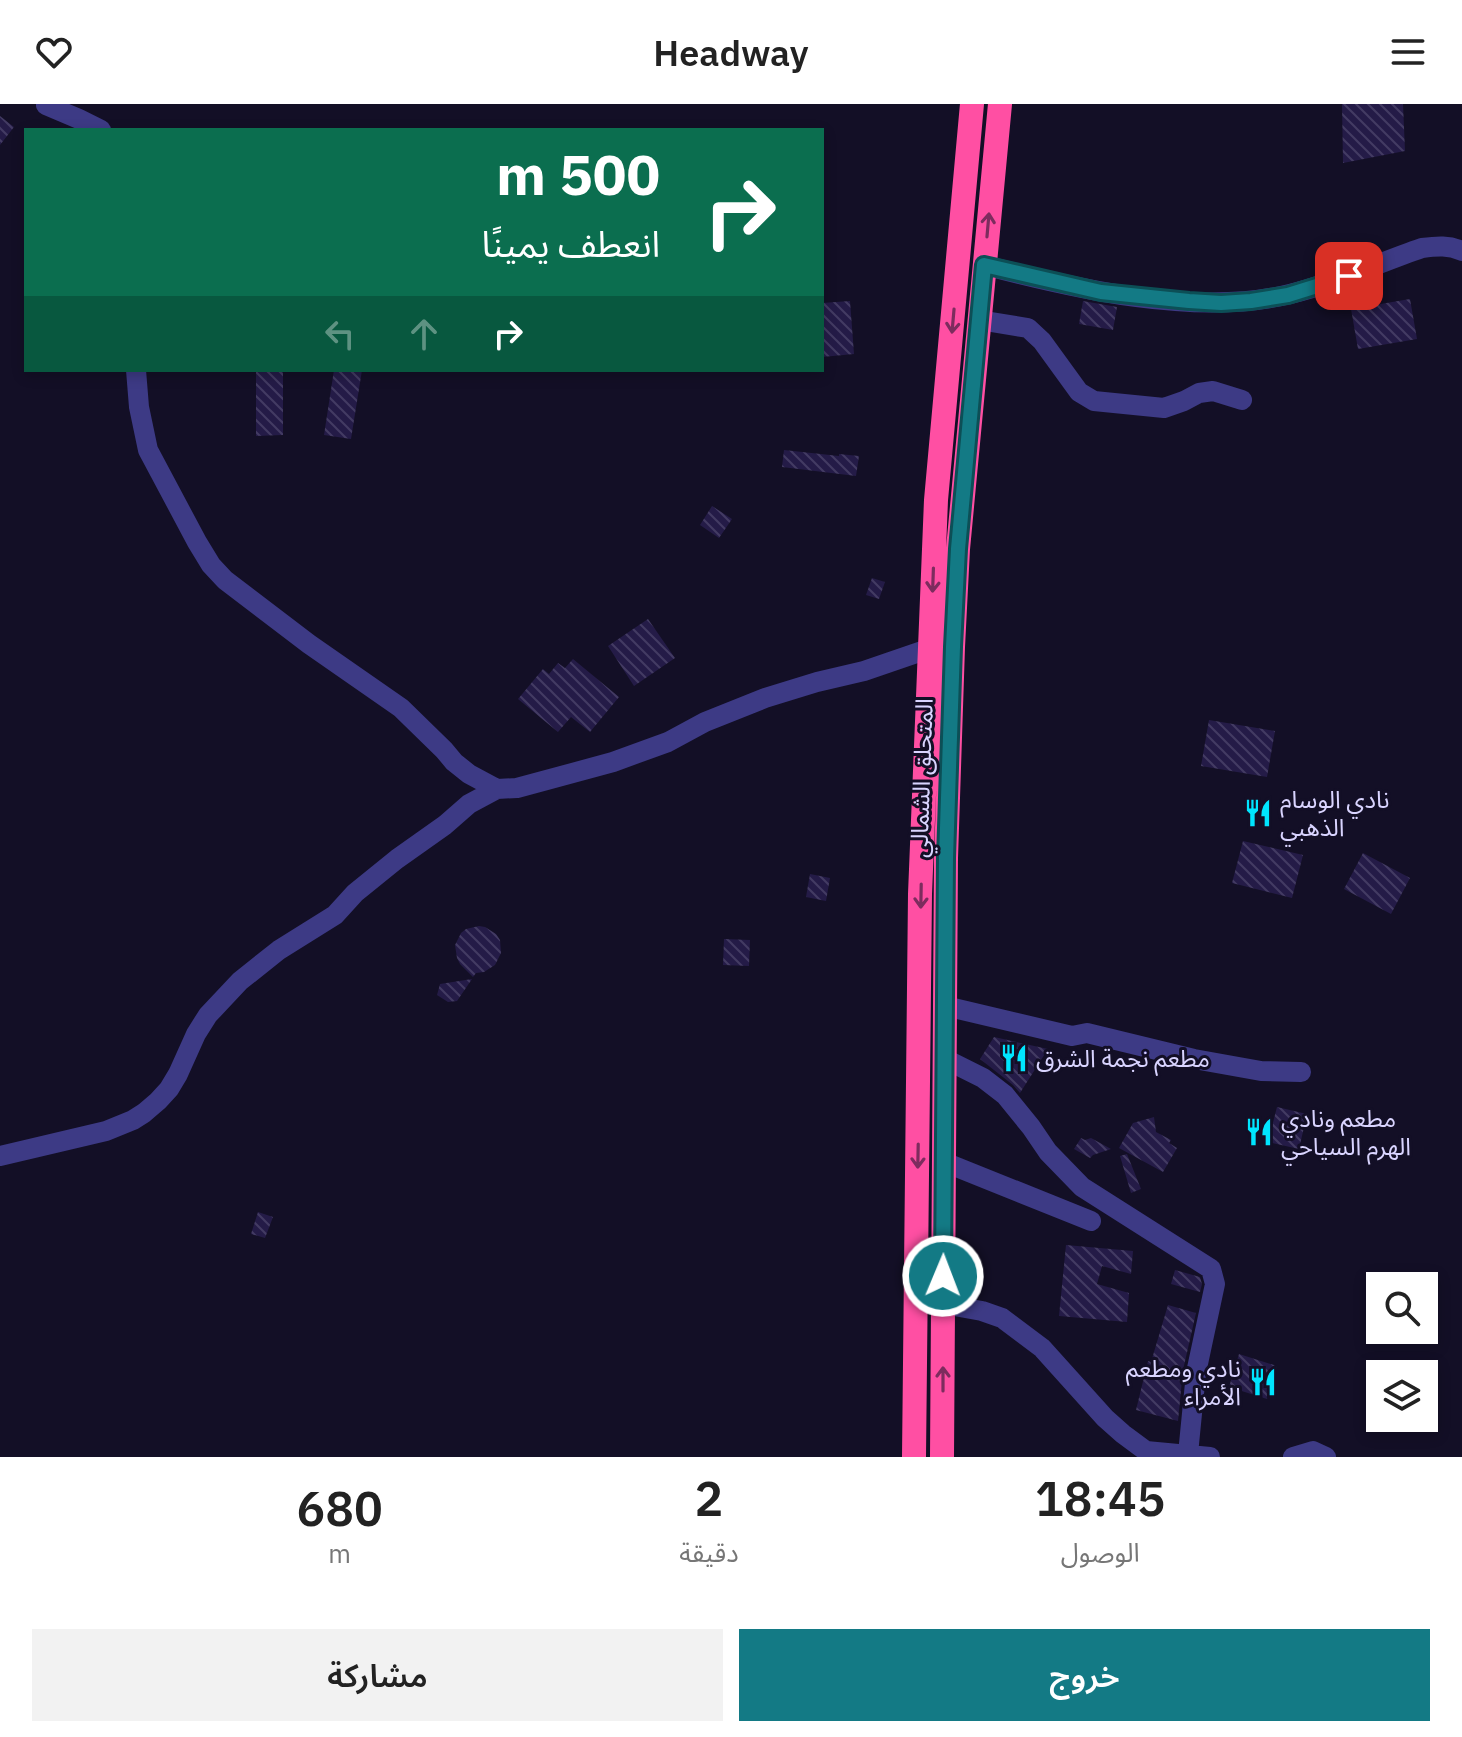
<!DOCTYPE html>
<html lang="ar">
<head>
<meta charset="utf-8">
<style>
	:root { --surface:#fff; --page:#f2f2f2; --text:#222; --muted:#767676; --accent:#137a85 }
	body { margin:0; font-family:"IBM Plex Sans","Noto Sans Arabic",sans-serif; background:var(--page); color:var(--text); direction:rtl; height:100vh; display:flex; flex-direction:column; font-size:30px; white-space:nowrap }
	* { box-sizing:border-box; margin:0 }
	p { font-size:26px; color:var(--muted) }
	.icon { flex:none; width:44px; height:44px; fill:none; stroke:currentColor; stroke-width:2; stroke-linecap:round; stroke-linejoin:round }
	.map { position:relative; height:1353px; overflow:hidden; direction:ltr }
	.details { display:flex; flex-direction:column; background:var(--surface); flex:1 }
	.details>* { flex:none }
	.top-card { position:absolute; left:24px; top:24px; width:800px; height:244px; border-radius:0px; box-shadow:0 4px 12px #0003; direction:rtl; background:#0b6e4f; color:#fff; overflow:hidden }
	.fabs { position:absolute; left:1366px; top:1168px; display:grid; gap:16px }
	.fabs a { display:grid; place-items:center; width:72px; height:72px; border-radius:0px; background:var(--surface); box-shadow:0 4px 12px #0003; font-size:40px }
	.pin { position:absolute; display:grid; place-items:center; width:68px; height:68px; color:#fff; margin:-34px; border-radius:16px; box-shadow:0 4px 12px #0006 }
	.me { position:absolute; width:88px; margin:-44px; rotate:1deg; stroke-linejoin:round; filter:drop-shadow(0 0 6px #0008) }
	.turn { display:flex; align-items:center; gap:28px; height:168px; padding:0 32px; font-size:36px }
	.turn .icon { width:104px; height:104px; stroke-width:2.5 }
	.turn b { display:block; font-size:56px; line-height:68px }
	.lanes { display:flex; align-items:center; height:76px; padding:0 32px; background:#0003; justify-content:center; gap:40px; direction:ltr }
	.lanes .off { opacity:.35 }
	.eta { display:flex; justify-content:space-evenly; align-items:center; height:136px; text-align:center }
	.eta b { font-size:48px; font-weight:600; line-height:56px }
	.cta { display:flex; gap:16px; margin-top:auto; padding:16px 32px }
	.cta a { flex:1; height:92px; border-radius:0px; background:var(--accent); color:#fff; font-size:32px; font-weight:600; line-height:92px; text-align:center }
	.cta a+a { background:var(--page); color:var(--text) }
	header { display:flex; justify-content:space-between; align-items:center; height:104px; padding:0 32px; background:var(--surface); font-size:36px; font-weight:600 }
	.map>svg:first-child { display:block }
	.building { fill:url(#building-back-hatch) }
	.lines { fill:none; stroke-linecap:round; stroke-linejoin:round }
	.minor { stroke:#3d3a85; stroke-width:20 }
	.highway { stroke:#ff4fa3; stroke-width:24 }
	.oneway { stroke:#7d2c5e }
	.route-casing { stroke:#0c4f56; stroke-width:20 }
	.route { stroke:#137a85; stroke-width:14 }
	.labels { text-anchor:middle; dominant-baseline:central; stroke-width:6; stroke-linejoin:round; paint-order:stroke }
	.street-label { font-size:24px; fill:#d9d4ff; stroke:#130f26 }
	.poi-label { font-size:24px; fill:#d9d4ff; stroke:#130f26; text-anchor:start }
</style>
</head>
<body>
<header><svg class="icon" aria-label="menu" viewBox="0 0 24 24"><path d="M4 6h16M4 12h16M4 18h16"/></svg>Headway<svg class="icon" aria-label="heart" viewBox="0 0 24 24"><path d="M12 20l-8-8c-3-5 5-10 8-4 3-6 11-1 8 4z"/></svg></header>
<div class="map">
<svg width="1462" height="1353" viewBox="0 0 1462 1353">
	<defs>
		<pattern id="building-back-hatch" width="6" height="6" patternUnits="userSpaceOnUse" patternTransform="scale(2)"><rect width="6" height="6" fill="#241b47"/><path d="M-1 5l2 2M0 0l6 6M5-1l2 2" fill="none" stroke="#433b63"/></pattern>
	</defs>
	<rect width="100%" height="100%" fill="#130f26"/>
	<path class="building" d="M1342,0H1403L1405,47L1343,59Z
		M0,12L14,23L0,41Z
		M1410,195L1417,235L1358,245L1351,205Z
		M850,197L854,250L822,253V199Z
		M1083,197L1117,203L1113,226L1079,220Z
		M256,266H283V331L256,332Z
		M334,266H362L351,335L324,331Z
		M784,346L839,352V350L859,352L856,372L782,363Z
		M712,402L732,415L719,434L700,421Z
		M872,474L885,478L879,495L866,491Z
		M648,515L675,554L634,582L608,542Z
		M573,555L619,593L590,628L571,613L558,628L518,595L543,565L549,570L558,559L565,564Z
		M1209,616L1275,627L1267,673L1201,662Z
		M1243,737L1303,751L1292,794L1232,779Z
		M1363,749L1410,774L1391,810L1344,785Z
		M810,770L830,774L826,797L806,793Z
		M479,822L485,823L496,830L500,836L501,849L495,861L484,868L476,869L473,873L460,860L457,854L455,841L461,829L466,825Z
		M724,835L750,836L749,862L723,861Z
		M472,875L457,897L448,898L437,891L440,880Z
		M994,933L1048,945L1020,989L1013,981L980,955Z
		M1277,1003L1307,1010L1299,1045L1268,1038Z
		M1154,1013L1156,1028L1171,1036L1169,1039L1177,1044L1163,1068L1119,1044L1133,1019Z
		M1081,1034L1085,1036L1091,1034L1111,1045L1093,1051L1090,1054L1074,1045Z
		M1127,1050L1141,1085L1131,1089L1120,1052Z
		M258,1108L273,1113L265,1134L251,1130Z
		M1066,1141L1133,1147L1131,1170L1102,1162L1097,1180L1129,1189L1127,1218L1059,1212Z
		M1175,1166L1200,1173L1202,1180L1200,1188L1171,1180Z
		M1168,1201L1196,1209L1183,1266L1178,1317L1136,1306L1148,1257L1151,1258Z
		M1239,1250L1277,1262L1267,1295L1229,1283Z"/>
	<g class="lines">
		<path class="minor" d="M46,1L79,15L101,26
			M984,161C1076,185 1197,213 1290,190C1336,179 1378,159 1422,144C1437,142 1449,141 1462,147
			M979,216L1028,224L1042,237L1079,288L1094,297L1164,304L1184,297L1199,289L1213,287L1242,296
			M136,266L139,303L148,346L197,438L211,461L225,476L309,540L401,604L444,646L454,658L469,670L497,685
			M945,902L1072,932L1087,929L1194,955L1261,967L1301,968
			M945,955L983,974L1005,991L1031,1023L1048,1048L1082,1083L1211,1165L1215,1180L1196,1269L1188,1350
			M0,1052L106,1027L133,1016L144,1009L158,997L169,985L178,970L196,930L208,911L240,877L279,846L335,811L355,789L397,755L445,721L469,700L497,685L517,684L613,658L668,638L705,618L765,594L817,578L864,567L931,544
			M944,1058L1091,1117
			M943,1200L982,1207L1002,1214L1042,1244L1105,1314L1123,1330L1146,1347L1210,1353
			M1293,1353L1313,1347L1326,1353"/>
		<path class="highway" d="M914,1353L920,790L936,396L972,0
			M942,1353L946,754L953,543L958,445L1000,0"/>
	</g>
	<defs><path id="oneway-shaft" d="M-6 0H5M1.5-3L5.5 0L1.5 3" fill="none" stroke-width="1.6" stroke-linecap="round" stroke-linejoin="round" transform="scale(2)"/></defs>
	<g class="oneway">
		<use href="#oneway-shaft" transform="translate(988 121) rotate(-85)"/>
		<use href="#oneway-shaft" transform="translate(953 217) rotate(95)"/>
		<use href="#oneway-shaft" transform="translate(933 476) rotate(92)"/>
		<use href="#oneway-shaft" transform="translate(921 792) rotate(91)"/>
		<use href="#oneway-shaft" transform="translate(918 1052) rotate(91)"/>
		<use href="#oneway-shaft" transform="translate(943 1275) rotate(-90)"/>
	</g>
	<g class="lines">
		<defs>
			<path id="route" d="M943,1172L946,754L953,543L958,445L984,161L1101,188L1189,197L1221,199L1251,197L1288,191L1349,172"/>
		</defs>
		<use href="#route" class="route-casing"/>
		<use href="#route" class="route"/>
	</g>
	<defs>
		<symbol id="restaurant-bare" viewBox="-9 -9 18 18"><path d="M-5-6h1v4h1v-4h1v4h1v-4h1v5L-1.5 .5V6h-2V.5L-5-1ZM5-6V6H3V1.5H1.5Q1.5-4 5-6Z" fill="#00e5ff" stroke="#130f26" stroke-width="2.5" paint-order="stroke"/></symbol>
	</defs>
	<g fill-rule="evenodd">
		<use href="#restaurant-bare" x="1238" y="689" width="40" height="40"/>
		<use href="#restaurant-bare" x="994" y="934" width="40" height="40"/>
		<use href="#restaurant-bare" x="1239" y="1008" width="40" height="40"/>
		<use href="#restaurant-bare" x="1243" y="1258" width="40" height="40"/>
	</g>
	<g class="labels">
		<g class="street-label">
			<text transform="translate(921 674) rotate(-88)">المتحلق الشمالي</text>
		</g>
		<g class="poi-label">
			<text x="1280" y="695">نادي الوسام<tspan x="1280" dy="28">الذهبي</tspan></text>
			<text x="1036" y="954">مطعم نجمة الشرق</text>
			<text x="1281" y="1014">مطعم ونادي<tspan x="1281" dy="28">الهرم السياحي</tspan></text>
			<text x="1241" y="1264" text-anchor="end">نادي ومطعم<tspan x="1241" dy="28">الأمراء</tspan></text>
		</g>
	</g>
</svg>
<div class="fabs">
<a><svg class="icon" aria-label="search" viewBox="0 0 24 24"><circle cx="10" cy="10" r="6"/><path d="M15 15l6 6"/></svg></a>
<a><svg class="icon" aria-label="layers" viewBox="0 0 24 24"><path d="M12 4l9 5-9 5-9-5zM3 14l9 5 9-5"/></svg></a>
</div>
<div class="pin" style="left:1349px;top:172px;background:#d93025"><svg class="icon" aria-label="arrive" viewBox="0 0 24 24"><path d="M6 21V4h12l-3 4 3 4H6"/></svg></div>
<svg class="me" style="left:943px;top:1172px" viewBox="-20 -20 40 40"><circle r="17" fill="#137a85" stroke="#fff" stroke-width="3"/><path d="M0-11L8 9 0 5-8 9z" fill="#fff"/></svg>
<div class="top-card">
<div class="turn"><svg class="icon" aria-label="right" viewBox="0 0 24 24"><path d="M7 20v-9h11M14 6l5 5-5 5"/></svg><div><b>500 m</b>انعطف يمينًا</div></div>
<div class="lanes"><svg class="icon off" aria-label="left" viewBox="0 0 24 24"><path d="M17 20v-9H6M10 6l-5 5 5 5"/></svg><svg class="icon off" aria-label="ahead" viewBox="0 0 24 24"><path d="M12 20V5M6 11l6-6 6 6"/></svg><svg class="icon" aria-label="right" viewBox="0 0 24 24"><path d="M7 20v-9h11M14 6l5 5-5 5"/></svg></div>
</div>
</div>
<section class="details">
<div class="eta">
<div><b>18:45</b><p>الوصول</p></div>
<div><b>2</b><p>دقيقة</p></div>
<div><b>680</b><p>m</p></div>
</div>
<div class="cta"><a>خروج</a><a>مشاركة</a></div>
</section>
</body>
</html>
